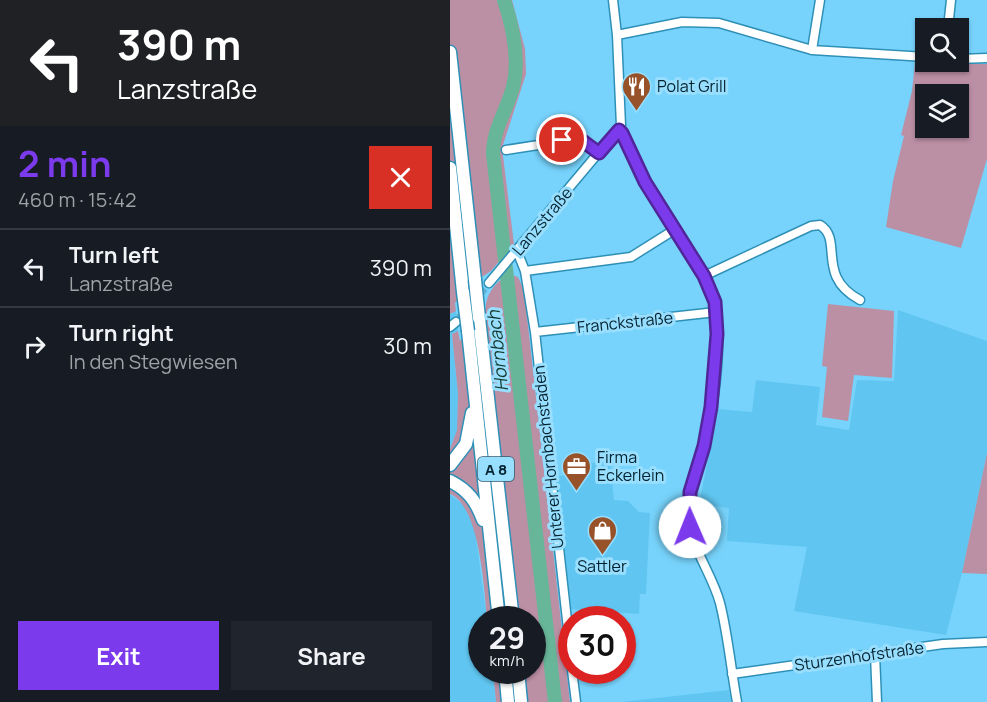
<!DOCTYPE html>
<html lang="en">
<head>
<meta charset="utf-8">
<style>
	:root { --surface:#171b24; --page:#20242c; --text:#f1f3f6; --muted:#9ea1a6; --line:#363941; --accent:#7c3aed }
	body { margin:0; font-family:Manrope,sans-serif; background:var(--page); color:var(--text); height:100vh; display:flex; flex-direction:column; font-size:22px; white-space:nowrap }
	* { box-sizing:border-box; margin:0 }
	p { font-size:20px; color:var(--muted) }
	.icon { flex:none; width:33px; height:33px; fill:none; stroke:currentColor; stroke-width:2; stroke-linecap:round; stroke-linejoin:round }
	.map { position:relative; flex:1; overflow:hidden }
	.sheet { display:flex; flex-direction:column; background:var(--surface); width:450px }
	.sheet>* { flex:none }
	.hud { background:#202124; color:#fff; overflow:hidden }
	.buttons { position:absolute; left:465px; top:18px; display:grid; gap:12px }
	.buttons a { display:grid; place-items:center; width:54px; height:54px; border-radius:0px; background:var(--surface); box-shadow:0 2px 4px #0004; font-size:30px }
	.speed { position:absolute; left:18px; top:606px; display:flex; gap:12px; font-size:30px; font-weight:700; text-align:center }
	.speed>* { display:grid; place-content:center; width:78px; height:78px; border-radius:50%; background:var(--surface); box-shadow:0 2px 4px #0004; line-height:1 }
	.speed small { font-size:15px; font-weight:400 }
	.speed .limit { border:9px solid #d22; background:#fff; color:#111 }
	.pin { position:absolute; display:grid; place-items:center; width:51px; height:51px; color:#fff; margin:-26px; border:3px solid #fff; border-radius:50%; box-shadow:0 2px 6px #0007 }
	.me { position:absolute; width:66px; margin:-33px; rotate:359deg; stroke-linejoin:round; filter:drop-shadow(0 0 4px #0008) }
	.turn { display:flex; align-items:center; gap:21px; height:126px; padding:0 18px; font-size:27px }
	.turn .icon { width:78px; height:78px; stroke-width:2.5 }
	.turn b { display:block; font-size:42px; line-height:51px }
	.round { display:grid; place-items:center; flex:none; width:63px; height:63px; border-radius:0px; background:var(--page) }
	.summary { display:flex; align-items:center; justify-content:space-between; height:102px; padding:0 18px }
	h1 { font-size:36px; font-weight:700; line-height:45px; color:var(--accent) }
	.action { display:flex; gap:12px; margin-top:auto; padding:12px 18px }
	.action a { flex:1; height:69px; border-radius:0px; background:var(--accent); color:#fff; font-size:24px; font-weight:700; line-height:69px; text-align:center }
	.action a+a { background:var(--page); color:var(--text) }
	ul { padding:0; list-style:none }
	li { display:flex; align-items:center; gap:18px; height:78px; padding:0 18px; border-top:2px solid var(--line) }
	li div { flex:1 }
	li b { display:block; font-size:22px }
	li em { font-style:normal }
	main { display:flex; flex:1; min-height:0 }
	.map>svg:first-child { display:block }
	.built { fill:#60c6f1 }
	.green { fill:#bb8fa4; fill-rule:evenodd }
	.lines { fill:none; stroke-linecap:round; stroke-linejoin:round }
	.river { stroke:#68b699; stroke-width:14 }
	.minor-tunnel { stroke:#60b0d3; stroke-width:8; stroke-dasharray:8 4; stroke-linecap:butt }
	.minor-casing { stroke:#2e90b6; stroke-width:11 }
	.highway-casing { stroke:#2e90b6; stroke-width:15 }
	.minor { stroke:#fff; stroke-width:8 }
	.highway { stroke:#fff; stroke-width:12 }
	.highway-bridge-casing { stroke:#2e90b6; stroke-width:15; stroke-linecap:butt }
	.highway-bridge { stroke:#fff; stroke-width:12 }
	.route-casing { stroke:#51269a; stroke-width:15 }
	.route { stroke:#7c3aed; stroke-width:10 }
	.labels { text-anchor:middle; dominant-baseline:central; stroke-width:6; stroke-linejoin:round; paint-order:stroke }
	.shield { fill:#97deff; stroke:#305a6d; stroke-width:1.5 }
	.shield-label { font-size:15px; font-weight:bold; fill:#04222e }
	.poi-label { font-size:16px; fill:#04222e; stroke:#97deff; text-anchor:start }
	.street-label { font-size:16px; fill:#04222e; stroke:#97deff }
	.water-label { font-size:18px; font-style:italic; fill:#15392d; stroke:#97deff }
</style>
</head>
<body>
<main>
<section class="sheet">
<div class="hud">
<div class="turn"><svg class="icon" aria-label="left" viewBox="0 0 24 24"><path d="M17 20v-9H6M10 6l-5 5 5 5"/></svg><div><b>390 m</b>Lanzstraße</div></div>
</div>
<div class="summary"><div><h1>2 min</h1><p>460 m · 15:42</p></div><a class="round" style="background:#d93025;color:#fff"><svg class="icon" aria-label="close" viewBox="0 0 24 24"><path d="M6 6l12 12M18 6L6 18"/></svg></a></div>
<ul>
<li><svg class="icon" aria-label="left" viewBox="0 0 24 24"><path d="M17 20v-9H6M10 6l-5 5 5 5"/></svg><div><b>Turn left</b><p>Lanzstraße</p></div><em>390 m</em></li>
<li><svg class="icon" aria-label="right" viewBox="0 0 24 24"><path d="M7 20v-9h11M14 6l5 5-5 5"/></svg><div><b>Turn right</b><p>In den Stegwiesen</p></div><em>30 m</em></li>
</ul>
<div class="action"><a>Exit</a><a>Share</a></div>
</section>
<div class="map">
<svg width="537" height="702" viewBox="0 0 537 702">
	<rect width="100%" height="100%" fill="#77d3fc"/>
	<path class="built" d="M448,310L537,341V453L512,573L496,635L344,611L357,547L277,541L279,508L249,504L268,409L302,412L306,380L370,387L366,425L399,430L407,380L444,381Z
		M6,311L8,331L2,334L8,394L7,430L0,449V314Z
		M160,462L164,500L178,501L189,512L200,513L196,594H190L189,614L121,609L107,477L136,470L140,463Z
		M0,494L17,508L25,530L37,619L32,620V670L43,671L46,702H0Z
		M279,690L281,702H171Z"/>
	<path class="green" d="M0,0H62L75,49L76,74L52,148L64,244L41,271L32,277L31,273L5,303L6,311L0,314Z
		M465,63L537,64V159L511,248L436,227L443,181L454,136L451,135L462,91ZM476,94H508V128H476Z
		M59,274L68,277L74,290L120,702H46L43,671L82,670V620L37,619C34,589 30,506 0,494V449L7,430L8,394L2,334L8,331L10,341L36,308C35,295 47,280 59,274Z
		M378,304L444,311L442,378L404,375L398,421L372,417L377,367L372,366Z
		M537,453V574L512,573Z"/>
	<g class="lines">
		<path class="river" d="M54,0C63,27 70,59 63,87C57,110 43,129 43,154L105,702"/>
		<path class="minor-tunnel" d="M6,322L39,283"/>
		<defs>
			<path id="minor" d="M498,28L501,0
				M167,35L232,22L269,23L362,50L476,57
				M362,50L370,0
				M508,59L537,58
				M169,130L179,144L202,195L260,286C276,327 265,401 255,443C249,467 238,489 238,514C239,545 262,573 270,603C278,635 281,669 287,702
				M56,150L127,139L134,141L149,153
				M67,251L75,271L85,332L122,665
				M75,271L181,257L224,230
				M254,276L361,226L370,225C394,240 365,276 410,300
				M39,283L171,126L167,35L163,0
				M0,327L6,322
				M85,332L266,312
				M425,654L427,702
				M122,670L126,702
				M282,674L493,644L537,642"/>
			<path id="highway" d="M0,52L25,280
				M0,168L13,292
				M29,318L63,620
				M18,331L49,620
				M0,465L16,444L22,413
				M0,481C18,490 26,501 33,520
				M55,670L58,702
				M68,670L71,702"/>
		</defs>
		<use href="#minor" class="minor-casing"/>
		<use href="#highway" class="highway-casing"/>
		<use href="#minor" class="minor"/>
		<use href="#highway" class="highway"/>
		<defs>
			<path id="highway-bridge" d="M25,280L29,318
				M13,292L18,331"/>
		</defs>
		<use href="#highway-bridge" class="highway-bridge-casing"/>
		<use href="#highway-bridge" class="highway-bridge"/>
	</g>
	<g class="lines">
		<defs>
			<path id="route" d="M112,140L130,139L149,153L169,130L172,133L195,182L254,276L265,302L267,334L261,407L254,446L240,492V527"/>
		</defs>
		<use href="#route" class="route-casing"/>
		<use href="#route" class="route"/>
	</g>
	<defs>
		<symbol id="restaurant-pin" viewBox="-11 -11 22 30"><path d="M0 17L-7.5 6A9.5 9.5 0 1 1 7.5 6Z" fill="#98522a" stroke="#97deff"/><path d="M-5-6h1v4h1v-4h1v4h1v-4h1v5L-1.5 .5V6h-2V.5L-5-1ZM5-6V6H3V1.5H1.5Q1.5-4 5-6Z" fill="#fff"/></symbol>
		<symbol id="office-pin" viewBox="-11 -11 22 30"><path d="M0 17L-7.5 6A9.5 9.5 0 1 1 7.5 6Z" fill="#98522a" stroke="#97deff"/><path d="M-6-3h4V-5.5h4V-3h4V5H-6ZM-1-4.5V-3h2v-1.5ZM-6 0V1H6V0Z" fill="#fff"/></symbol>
		<symbol id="shop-pin" viewBox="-11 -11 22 30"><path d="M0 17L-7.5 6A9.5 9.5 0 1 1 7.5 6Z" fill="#98522a" stroke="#97deff"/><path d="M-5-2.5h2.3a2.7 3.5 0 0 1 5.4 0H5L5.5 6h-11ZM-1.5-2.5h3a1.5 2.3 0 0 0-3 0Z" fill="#fff"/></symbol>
	</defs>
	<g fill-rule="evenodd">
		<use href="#restaurant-pin" x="170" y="70" width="33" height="45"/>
		<use href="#office-pin" x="110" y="450" width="33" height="45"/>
		<use href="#shop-pin" x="136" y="514" width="33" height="45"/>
	</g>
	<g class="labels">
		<rect class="shield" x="28" y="457" width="36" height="24" rx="4.5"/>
		<g class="shield-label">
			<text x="46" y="469">A 8</text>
		</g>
		<g class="poi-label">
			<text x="207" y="86">Polat Grill</text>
			<text x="147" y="457">Firma<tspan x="147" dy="18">Eckerlein</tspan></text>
			<text x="152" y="566" text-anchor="middle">Sattler</text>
		</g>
		<g class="street-label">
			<text transform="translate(92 221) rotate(-50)">Lanzstraße</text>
			<text transform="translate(175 322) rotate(-6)">Franckstraße</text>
			<text transform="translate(98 457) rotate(-96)">Unterer Hornbachstaden</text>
			<text transform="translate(409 656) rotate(-8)">Sturzenhofstraße</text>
		</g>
		<g class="water-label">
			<text transform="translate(47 351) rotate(-96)">Hornbach</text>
		</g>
	</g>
</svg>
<div class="buttons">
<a><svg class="icon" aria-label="search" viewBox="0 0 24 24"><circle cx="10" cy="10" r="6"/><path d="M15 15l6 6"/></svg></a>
<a><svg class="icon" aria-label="layers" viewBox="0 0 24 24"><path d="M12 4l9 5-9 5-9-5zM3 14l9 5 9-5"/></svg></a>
</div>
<div class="speed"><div>29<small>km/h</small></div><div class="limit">30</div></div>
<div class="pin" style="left:112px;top:140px;background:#d93025"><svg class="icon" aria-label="arrive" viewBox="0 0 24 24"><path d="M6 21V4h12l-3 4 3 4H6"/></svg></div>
<svg class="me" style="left:240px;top:527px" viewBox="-20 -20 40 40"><circle r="19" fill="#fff"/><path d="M0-13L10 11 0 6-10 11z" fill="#7c3aed"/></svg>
</div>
</main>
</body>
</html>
